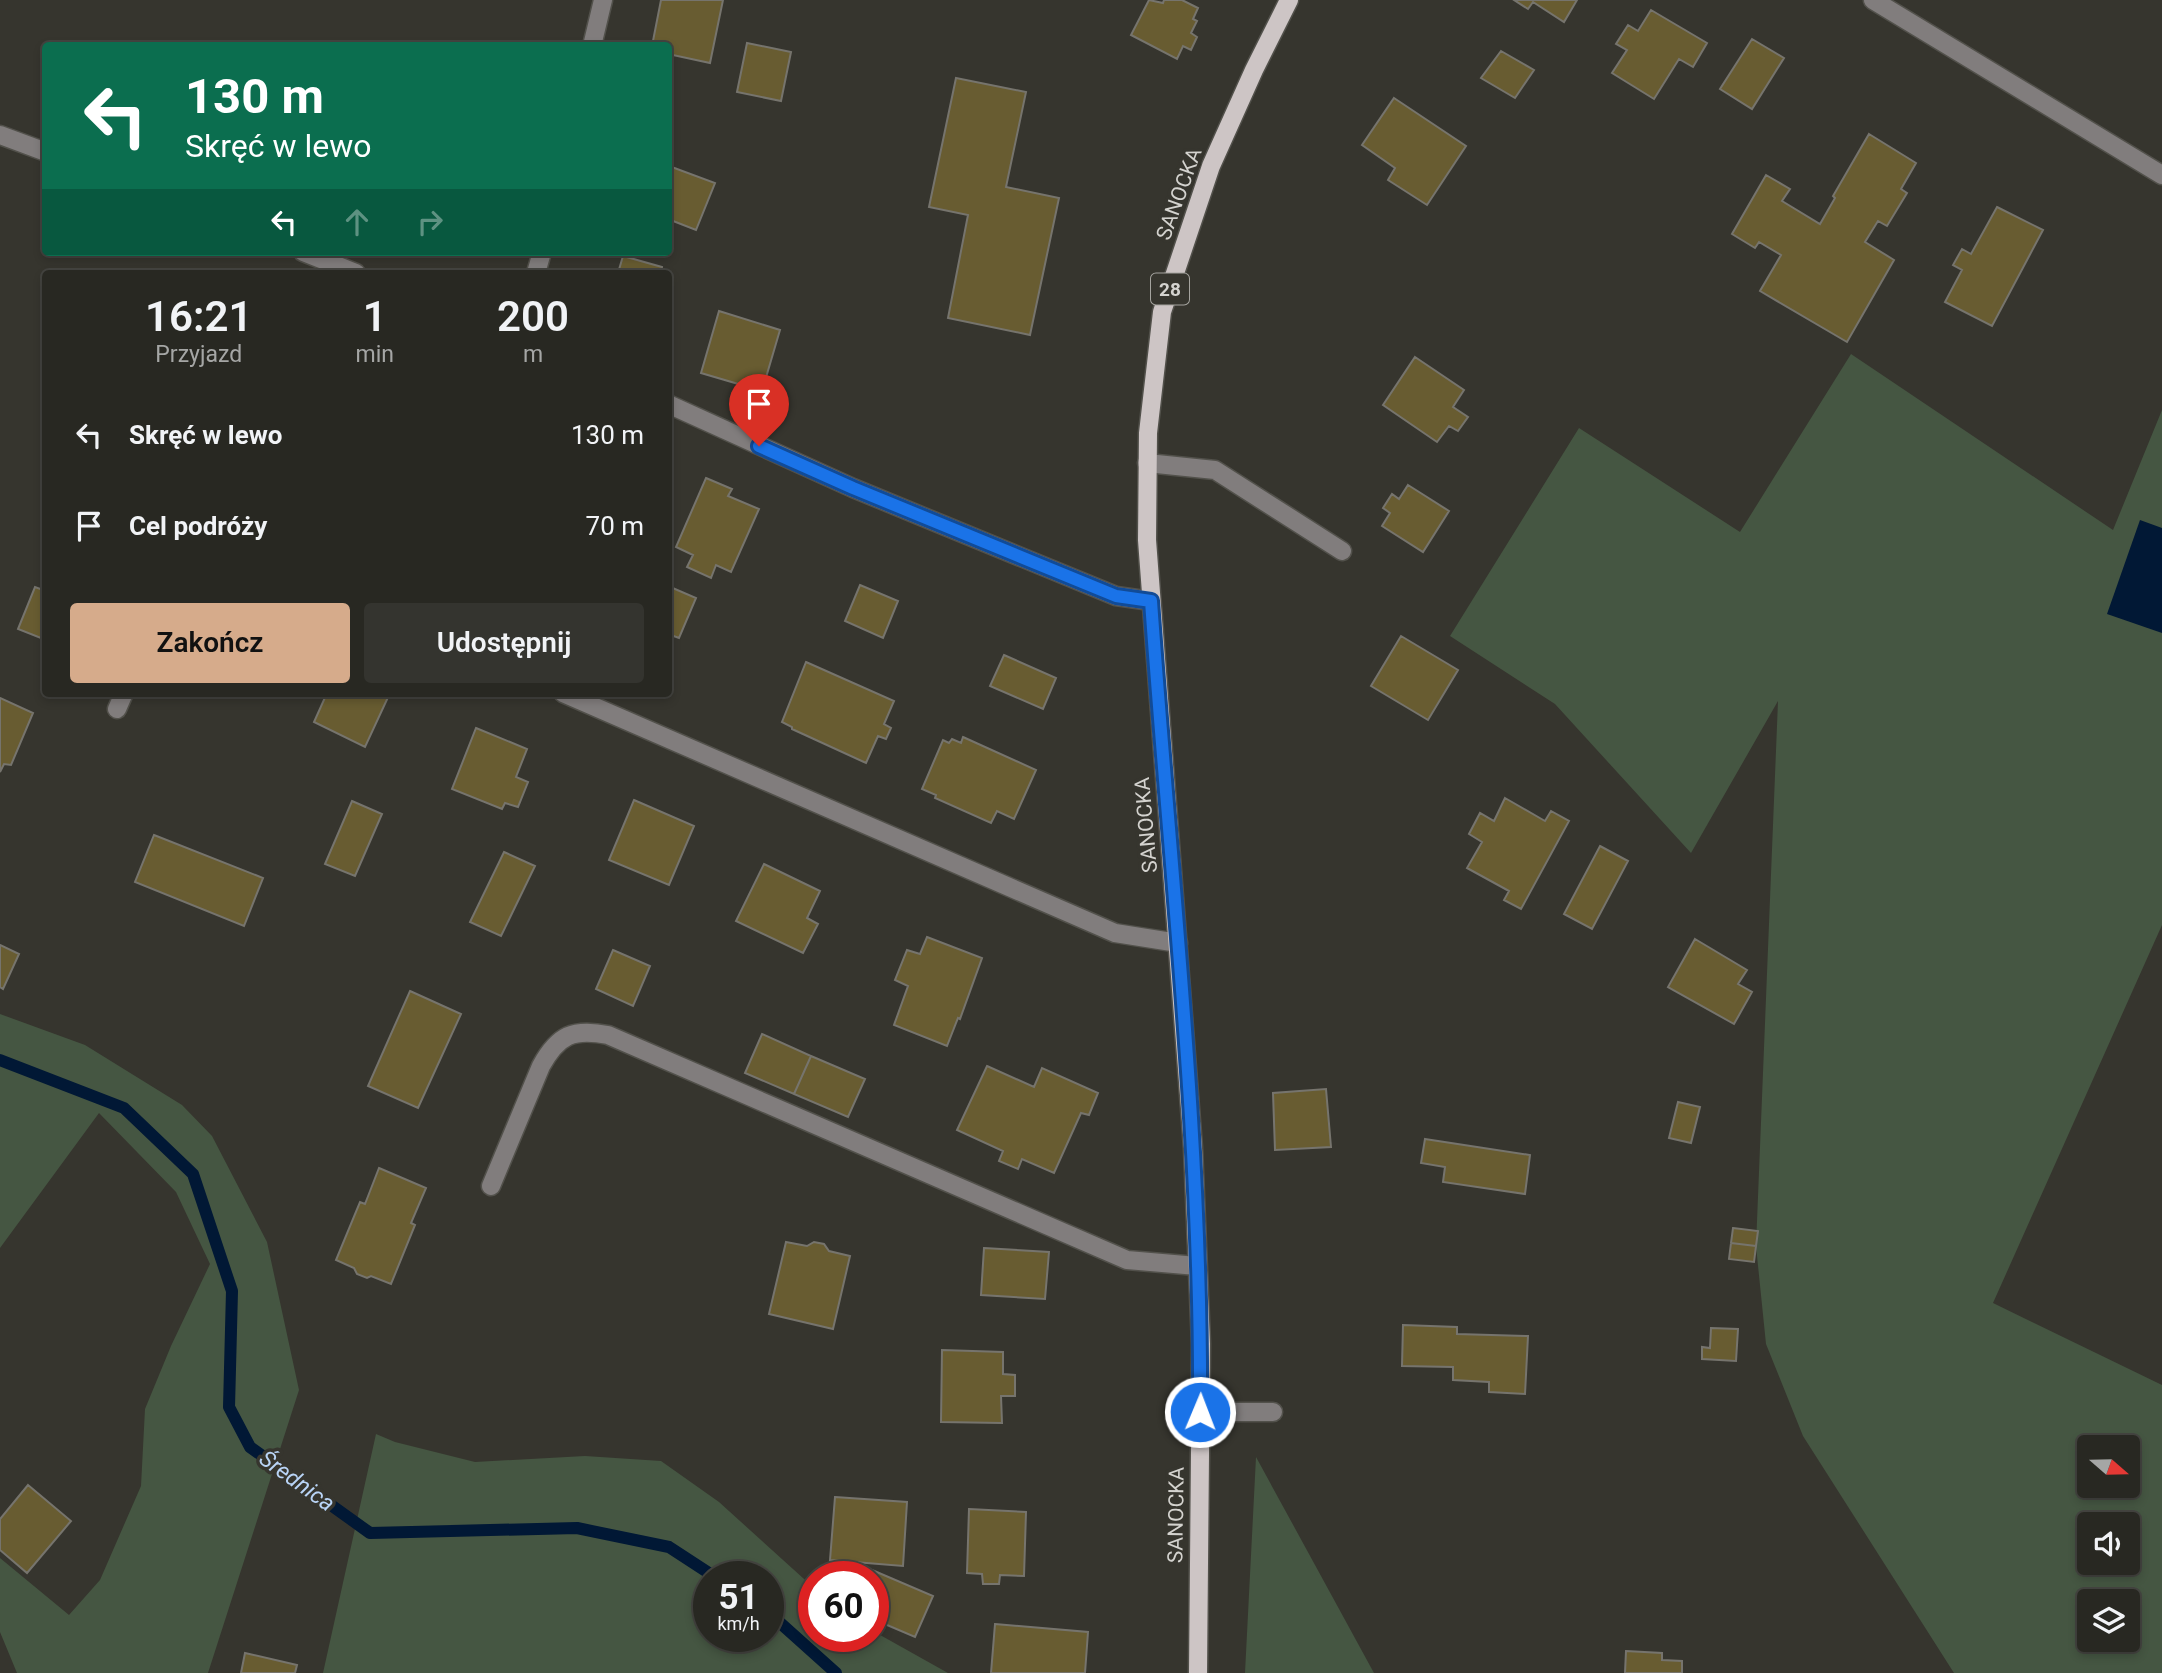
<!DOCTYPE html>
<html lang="pl">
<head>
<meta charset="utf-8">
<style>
	:root { --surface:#282822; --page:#34342f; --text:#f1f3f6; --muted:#a5a6a5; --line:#444440; --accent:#d6ab8b }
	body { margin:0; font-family:Roboto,sans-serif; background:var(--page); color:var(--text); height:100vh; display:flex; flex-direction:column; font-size:26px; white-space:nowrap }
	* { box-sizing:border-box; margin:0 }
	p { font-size:23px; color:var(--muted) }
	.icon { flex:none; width:38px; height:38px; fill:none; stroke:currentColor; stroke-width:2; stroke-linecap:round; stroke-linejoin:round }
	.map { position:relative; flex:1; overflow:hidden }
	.sheet { position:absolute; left:42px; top:270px; width:630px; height:427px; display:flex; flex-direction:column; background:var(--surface); border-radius:7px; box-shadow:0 4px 10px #0003,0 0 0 2px var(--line) }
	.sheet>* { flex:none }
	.hud { position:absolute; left:42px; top:42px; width:630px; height:214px; border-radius:7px; box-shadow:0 4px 10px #0003,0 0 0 2px var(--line); background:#0b6e4f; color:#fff; overflow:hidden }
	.needle { width:46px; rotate:110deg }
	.fabs { position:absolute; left:2077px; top:1435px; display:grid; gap:14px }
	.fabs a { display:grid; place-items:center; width:63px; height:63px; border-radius:7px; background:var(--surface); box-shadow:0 4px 10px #0003,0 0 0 2px var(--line); font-size:35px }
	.speed { position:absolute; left:693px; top:1561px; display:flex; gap:14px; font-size:35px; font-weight:700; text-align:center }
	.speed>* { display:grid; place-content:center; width:91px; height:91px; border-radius:50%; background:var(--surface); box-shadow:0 4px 10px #0003,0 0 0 2px var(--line); line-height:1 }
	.speed small { font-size:18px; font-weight:400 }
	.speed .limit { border:10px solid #d22; background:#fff; color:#111 }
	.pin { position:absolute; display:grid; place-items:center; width:60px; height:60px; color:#fff; margin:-72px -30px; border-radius:50% 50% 50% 0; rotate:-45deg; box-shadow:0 0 7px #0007 }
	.pin .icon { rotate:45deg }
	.me { position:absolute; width:77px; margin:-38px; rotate:1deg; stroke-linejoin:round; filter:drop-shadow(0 0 5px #0008) }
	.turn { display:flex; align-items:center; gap:24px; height:147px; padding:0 28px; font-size:32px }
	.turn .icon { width:91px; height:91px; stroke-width:2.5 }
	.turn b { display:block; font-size:49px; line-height:60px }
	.lanes { display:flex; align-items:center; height:66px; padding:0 28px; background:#0003; justify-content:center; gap:35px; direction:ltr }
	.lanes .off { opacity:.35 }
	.eta { display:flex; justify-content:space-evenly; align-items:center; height:119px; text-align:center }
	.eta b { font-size:42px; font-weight:600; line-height:49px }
	.action { display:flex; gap:14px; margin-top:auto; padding:14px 28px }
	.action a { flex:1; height:80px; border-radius:7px; background:var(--accent); color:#111; font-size:28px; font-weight:600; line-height:80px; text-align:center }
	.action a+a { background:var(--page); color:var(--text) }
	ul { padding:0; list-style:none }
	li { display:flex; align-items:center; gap:21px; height:91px; padding:0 28px }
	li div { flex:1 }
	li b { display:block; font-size:26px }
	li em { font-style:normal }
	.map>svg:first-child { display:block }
	.green { fill:#455642; fill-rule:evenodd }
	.water { fill:#011835 }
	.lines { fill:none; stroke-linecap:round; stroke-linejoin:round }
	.stream { stroke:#011835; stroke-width:12 }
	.building { fill:#685c31; stroke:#76746d; stroke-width:2 }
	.minor-casing { stroke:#52514b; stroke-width:21 }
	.major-casing { stroke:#52514b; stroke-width:21 }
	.minor { stroke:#817d7d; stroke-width:18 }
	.major { stroke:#cdc5c5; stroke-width:18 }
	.route-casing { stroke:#114b97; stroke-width:18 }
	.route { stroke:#1a73e8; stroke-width:12 }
	.labels { text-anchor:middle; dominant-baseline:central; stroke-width:7; stroke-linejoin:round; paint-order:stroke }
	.shield { fill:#36352e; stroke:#a5a49f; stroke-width:2 }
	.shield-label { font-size:19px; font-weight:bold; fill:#d4d3cf }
	.street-label { font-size:21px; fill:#d4d3cf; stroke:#36352e }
	.water-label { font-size:23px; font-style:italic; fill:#b9d4f6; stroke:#36352e }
</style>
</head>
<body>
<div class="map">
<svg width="2162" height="1673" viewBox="0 0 2162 1673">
	<rect width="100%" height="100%" fill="#36352e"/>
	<path class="green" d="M1851,354L2113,530L2162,410V925L1993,1303L2162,1385V1673H1954L1803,1436L1766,1344L1756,1246L1778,701L1691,853L1555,704L1450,636L1579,428L1740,532ZM2090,1447H2128V1486H2090ZM2090,1524H2128V1563H2090ZM2090,1601H2128V1640H2090Z
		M0,1014L85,1045L182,1105L212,1136L267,1242L299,1390L208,1673H17L0,1632V1558L69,1615L100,1580L141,1486L145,1409L171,1346L210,1264L176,1192L99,1113L0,1248Z
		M376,1434L395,1442L475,1462L585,1456L661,1461L719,1502L814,1588V1636H873V1631L948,1673H323ZM709,1577H768V1636H709Z
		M1256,1457L1374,1673H1245Z"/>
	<path class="water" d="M2140,520L2162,528V633L2107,614Z"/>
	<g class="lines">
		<path class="stream" d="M0,1060L124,1108L193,1174L232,1291L229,1407L250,1447L370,1533L577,1528L669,1547L715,1577
			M768,1612L836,1673"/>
	</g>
	<path class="building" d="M661,0H723L710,63L668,54V46H652Z
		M1149,0L1163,3L1164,0H1182L1198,8L1193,19L1197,21L1191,33L1197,37L1191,50L1183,46L1177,59L1131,35Z
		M1514,0H1577L1564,22L1533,2L1528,9Z
		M1651,10L1707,43L1693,67L1679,59L1654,99L1612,73L1627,50L1616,44L1628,25L1638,31Z
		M1752,39L1784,58L1752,109L1720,89Z
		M747,43L791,52L781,101L737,92Z
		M1501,51L1534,70L1515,98L1481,78Z
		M956,78L1026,92L1006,187L1059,198L1030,335L948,318L968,215L929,207Z
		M1394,98L1466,146L1427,205L1388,180L1395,168L1362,145Z
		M1869,134L1916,163L1901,189L1907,193L1887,226L1878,221L1865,242L1894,260L1847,342L1760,291L1781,255L1759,242L1755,248L1732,234L1766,175L1790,189L1782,201L1820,224L1835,198L1833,196Z
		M669,166L715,183L696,230L668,219Z
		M1997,207L2043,230L1992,326L1945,302L1962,270L1953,265L1962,249L1971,254Z
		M623,256L662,267L661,273H618Z
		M719,311L780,330L762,391L701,373Z
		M1415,357L1464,390L1453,407L1468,417L1458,431L1449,426L1437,442L1383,405Z
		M706,478L732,489L728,496L759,509L731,572L716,565L711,578L687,567L693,555L676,547Z
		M1408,485L1449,511L1423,552L1382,526L1390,513L1383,508L1392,494L1399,499Z
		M46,585V640L18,629L35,587L43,590Z
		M860,585L898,601L883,638L845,621Z
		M668,586L696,598L679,638L668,634Z
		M1401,636L1458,670L1428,720L1371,686Z
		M1004,655L1056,678L1043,709L990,686Z
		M806,662L894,701L884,724L891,728L886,739L878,736L866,763L792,729V727L782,722Z
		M327,693H390L365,747L314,722Z
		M0,698L33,713L11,765L4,764L0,772Z
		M476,728L527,749L516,777L528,782L518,807L505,803L502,809L452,789Z
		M963,737L1036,770L1014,819L997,811L991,823L935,798L936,795L922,789L943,740L949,743L952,739L961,743Z
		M1505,798L1545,821L1551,811L1569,821L1521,909L1504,900L1509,891L1467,868L1482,842L1469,834L1480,813L1494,821Z
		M634,800L694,826L669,885L609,860Z
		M352,801L382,814L355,876L325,864Z
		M154,835L263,878L244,926L135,882Z
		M1600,846L1628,861L1592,929L1564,914Z
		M504,852L535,866L501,936L470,922Z
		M764,864L820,891L807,918L818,924L803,953L736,921Z
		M927,937L982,958L960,1019L958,1018L947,1046L894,1025L908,986L895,980L907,950L920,954Z
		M1695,939L1747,970L1738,984L1752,992L1734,1024L1668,987Z
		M0,945L19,954L3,989L0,987Z
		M613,950L650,966L633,1006L596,989Z
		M410,991L461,1014L418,1108L368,1086Z
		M762,1034L811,1056L794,1094L745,1073Z
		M811,1056L865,1079L848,1117L794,1094Z
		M987,1066L1034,1087L1042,1068L1098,1093L1089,1115L1081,1113L1054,1173L1022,1159L1018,1169L999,1161L1003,1151L957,1130Z
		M1326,1089L1331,1147L1275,1150L1273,1093Z
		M1678,1102L1700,1107L1691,1143L1669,1138Z
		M1425,1139L1530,1155L1525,1194L1443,1182L1445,1167L1421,1163Z
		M379,1168L426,1188L411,1223L415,1225L391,1284L371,1276L367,1278L357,1274L354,1268L336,1260L360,1202L365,1204Z
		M1733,1228L1758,1231L1756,1246L1731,1243Z
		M786,1242L807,1246L814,1242L824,1244L829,1251L850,1256L833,1329L769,1314Z
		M1731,1243L1756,1246L1754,1262L1729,1259Z
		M984,1248L1049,1252L1045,1299L981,1295Z
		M1403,1325L1457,1327V1334L1528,1336L1525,1394L1489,1392V1382L1453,1380V1367L1402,1366Z
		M1711,1328L1738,1329L1736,1361L1702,1359V1347L1710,1348Z
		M942,1350L1003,1352V1374L1015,1375V1396H1001L1002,1423L941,1422Z
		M28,1485L71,1521L27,1573L0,1550V1519Z
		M835,1497L907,1502L903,1566L830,1560Z
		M969,1509L1026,1512L1024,1576L1000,1575L999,1584H983L982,1574L967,1573Z
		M872,1570L933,1596L915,1637L873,1619V1577H870Z
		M995,1624L1088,1632L1085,1673H991Z
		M1626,1651L1662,1653V1660L1682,1661V1673H1625Z
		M245,1653L297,1665L295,1673H241Z"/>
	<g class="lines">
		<defs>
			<path id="minor" d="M1873,0L2162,175
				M592,46L603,0
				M0,135L46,152
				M303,252L356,273
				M536,273L542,252
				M668,404L853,488L938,523L1116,596L1151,601
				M1147,463L1215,470L1342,551
				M563,693L1115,933L1178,943
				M117,709L124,693
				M491,1186L541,1066C558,1035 573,1028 608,1035L1127,1260L1197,1266
				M1200,1412H1273"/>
			<path id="major" d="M1198,1673L1201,1344L1193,1148L1147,540L1148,433L1162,312L1211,166L1254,70L1289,0"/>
		</defs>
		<use href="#minor" class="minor-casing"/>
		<use href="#major" class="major-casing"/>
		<use href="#minor" class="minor"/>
		<use href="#major" class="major"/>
	</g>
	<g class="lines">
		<defs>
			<path id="route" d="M759,446L853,488L1116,596L1151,601C1170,871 1202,1141 1200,1412"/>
		</defs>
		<use href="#route" class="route-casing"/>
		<use href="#route" class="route"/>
	</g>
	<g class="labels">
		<rect class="shield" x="1151" y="273.5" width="38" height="31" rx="5"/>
		<g class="shield-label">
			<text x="1170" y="289">28</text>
		</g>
		<g class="street-label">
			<text transform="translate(1179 194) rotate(-70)">SANOCKA</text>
			<text transform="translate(1146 825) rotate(-95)">SANOCKA</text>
			<text transform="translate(1176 1515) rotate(-89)">SANOCKA</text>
		</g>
		<g class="water-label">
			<text transform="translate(297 1481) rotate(36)">Średnica</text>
		</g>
	</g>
</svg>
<div class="fabs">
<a><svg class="needle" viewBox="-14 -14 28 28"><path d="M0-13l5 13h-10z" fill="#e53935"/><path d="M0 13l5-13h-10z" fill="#a5a6a5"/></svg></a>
<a><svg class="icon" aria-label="sound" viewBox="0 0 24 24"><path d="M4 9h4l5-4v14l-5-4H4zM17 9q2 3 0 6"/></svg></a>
<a><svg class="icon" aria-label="layers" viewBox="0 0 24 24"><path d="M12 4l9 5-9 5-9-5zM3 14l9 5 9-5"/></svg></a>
</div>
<div class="speed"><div>51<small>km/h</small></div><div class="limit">60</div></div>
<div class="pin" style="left:759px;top:446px;background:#d93025"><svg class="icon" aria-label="arrive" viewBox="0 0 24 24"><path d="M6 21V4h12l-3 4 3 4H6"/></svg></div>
<svg class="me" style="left:1200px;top:1412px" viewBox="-20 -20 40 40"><circle r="17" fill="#1a73e8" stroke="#fff" stroke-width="3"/><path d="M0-11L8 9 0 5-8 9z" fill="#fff"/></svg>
<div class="hud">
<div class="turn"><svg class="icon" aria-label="left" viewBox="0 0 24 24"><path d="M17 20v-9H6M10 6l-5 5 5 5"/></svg><div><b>130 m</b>Skręć w lewo</div></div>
<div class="lanes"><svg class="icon" aria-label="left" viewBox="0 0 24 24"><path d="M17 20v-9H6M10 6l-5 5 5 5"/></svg><svg class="icon off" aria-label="ahead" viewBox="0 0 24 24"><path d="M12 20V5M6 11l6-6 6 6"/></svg><svg class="icon off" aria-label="right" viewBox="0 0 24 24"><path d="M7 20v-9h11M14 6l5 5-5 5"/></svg></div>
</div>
<section class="sheet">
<div class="eta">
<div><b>16:21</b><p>Przyjazd</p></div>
<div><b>1</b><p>min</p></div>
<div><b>200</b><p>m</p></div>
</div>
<ul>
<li><svg class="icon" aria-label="left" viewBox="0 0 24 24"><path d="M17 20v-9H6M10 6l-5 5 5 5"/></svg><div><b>Skręć w lewo</b></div><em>130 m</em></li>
<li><svg class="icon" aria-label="arrive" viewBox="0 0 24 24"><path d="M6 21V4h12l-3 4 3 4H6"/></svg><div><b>Cel podróży</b></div><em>70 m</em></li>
</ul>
<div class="action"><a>Zakończ</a><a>Udostępnij</a></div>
</section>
</div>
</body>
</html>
